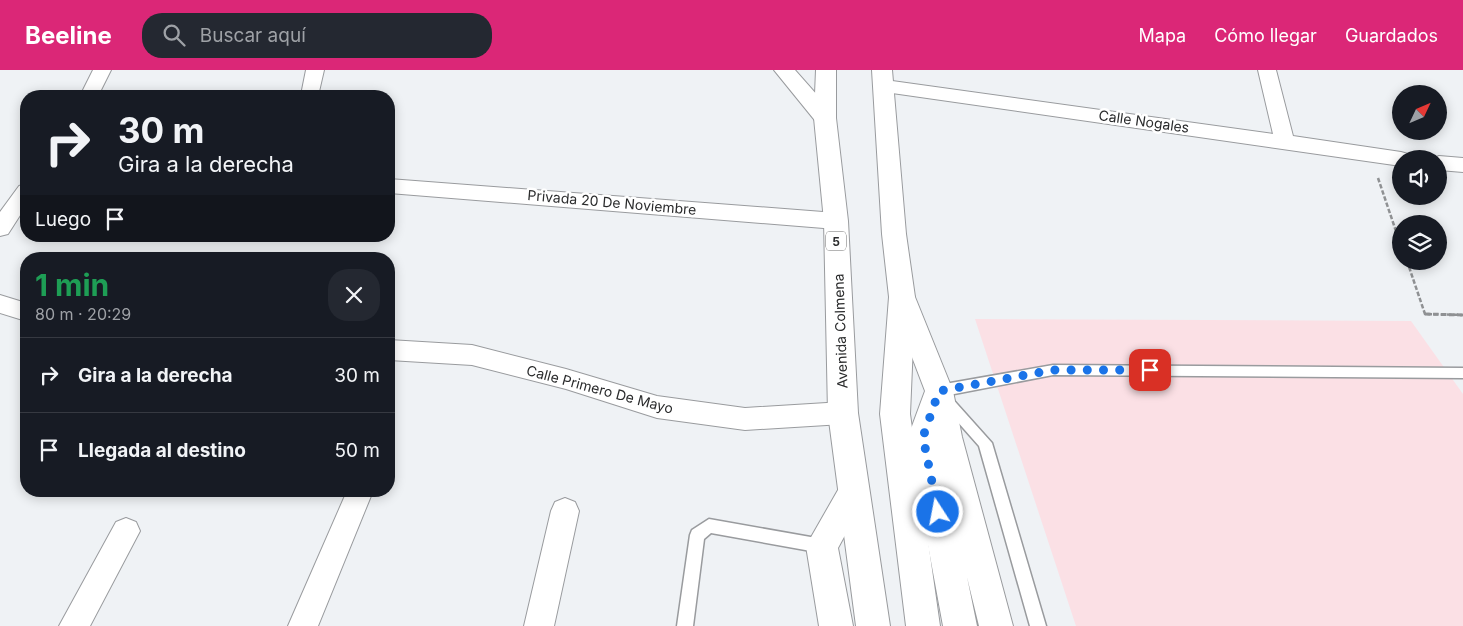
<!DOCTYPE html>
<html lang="es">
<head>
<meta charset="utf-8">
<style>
	:root { --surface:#171b24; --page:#242831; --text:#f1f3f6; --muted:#9ea1a6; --line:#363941; --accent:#db2777 }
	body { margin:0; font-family:Inter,sans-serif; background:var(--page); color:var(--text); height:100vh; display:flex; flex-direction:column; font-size:19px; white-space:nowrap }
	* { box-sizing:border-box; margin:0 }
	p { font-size:16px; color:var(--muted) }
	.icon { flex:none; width:28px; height:28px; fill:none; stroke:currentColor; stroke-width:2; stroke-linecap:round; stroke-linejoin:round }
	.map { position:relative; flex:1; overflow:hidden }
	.details { position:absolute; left:20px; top:182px; width:375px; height:245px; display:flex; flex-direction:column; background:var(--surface); border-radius:20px; box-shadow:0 2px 12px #0003 }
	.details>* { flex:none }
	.banner { position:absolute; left:20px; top:20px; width:375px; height:152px; border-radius:20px; box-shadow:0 2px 12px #0003; background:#171b24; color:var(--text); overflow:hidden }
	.needle { width:32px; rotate:46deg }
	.controls { position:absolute; left:1392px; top:15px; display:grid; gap:10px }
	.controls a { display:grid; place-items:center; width:55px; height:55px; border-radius:50%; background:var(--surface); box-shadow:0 2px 12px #0003; font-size:25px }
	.pin { position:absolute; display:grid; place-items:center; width:42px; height:42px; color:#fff; margin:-21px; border-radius:10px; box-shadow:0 2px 8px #0006 }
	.me { position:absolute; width:55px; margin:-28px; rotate:349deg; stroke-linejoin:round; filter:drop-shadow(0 0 4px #0008) }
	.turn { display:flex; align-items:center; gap:18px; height:105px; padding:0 15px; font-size:22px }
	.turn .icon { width:65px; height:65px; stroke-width:2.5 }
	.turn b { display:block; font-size:35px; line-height:42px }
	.then { display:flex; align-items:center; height:48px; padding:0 15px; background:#0003; gap:10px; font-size:19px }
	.round { display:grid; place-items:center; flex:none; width:52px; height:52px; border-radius:20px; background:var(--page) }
	.head { display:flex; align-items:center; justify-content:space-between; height:85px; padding:0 15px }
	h1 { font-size:30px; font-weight:700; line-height:38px; color:#1e9e55 }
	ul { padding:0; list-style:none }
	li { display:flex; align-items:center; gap:15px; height:75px; padding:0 15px; border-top:1px solid var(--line) }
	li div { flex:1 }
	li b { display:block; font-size:19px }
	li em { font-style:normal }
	header { display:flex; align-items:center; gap:30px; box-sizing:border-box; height:70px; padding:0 25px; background:var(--accent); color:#fff }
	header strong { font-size:24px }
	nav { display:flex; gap:28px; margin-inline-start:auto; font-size:18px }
	.search { width:350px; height:45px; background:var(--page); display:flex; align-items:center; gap:12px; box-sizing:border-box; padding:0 18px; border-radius:20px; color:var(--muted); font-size:19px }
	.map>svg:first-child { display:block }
	.commercial { fill:#fbe0e5 }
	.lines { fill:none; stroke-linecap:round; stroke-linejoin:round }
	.service-casing { stroke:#999b9e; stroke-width:3 }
	.minor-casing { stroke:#999b9e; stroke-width:2 }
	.tertiary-casing { stroke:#999b9e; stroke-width:2 }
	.primary-casing { stroke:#999b9e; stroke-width:2 }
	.path-far1 { stroke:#8f9193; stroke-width:2.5; stroke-dasharray:4.5 2; stroke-linecap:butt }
	.path { stroke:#8f9193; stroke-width:3; stroke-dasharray:5.5 2.5; stroke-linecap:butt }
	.service { fill:#fff; fill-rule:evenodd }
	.minor { fill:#fff; fill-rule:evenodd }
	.tertiary { fill:#fff; fill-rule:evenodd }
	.primary { fill:#fff; fill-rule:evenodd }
	.route { stroke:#1a73e8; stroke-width:9; stroke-dasharray:0 16.2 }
	.labels { text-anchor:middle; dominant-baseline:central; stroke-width:5; stroke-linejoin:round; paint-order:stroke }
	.shield { fill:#fff; stroke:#6a6b6b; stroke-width:1 }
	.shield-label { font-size:12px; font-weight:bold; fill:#2a2b2c }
	.street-label { font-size:14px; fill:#2a2b2c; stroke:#fff }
</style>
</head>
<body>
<header>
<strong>Beeline</strong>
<div class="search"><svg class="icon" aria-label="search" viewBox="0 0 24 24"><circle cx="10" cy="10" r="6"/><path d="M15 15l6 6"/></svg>Buscar aquí</div>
<nav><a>Mapa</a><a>Cómo llegar</a><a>Guardados</a></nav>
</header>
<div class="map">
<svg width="1463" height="556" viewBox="0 0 1463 556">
	<rect width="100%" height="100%" fill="#eff2f5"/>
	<path class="commercial" d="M975,249L1411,251L1463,324V556H1076Z"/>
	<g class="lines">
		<defs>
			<path id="service" d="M1053,295L1463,298V308L1053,305L949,325L992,373L1046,556H1030L979,376L941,333L939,329L941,326L934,325L933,321L934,317L939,315Z
				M709,449L822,469L827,471L829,476L827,481L822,483L711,463L704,469L693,556H677L690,465L692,460Z"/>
			<path id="minor" d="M93,0H111L98,26H80Z
				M306,0H324L318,26L301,25Z
				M1258,0H1276L1293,66L1401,82L1408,84L1411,89H1401V96L885,22L878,20L876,16L878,12L885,10L1273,64Z
				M1439,86L1463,88V102L1439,100V89H1432Z
				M389,109L836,143L843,146L847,151L843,156L836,159L389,123Z
				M26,114V136L8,164L0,166V142L19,116Z
				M0,225L26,233V251L0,243Z
				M389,270L472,275L566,299L657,326L745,338L843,332L852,335L856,343L852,351L843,354L745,360L657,348L566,319L472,295L389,290Z
				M347,421H373L318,556H288Z
				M565,428L575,432L579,441L554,556H524L551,441L555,432Z
				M126,448L136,452L140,461L90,556H59L116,452Z"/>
			<path id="tertiary" d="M774,0H795L833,43L836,48L833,53L825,55L817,53Z
				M902,217L911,220L915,227L953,321L962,367L1013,556H979L967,507L977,556H943L908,367L925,321L889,227L893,220Z
				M853,409L864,413L868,423L838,478L853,556H819L806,476L842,413Z"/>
			<path id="primary" d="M816,0H836V48L848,151L858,343L890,556H856L828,343L824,151L814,48Z
				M872,0H892L906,164L915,227L910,344L940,556H906L880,344L889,227L882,164Z"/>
		</defs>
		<use href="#service" class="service-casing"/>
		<use href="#minor" class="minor-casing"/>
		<use href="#tertiary" class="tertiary-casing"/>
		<use href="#primary" class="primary-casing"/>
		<path class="path-far1" d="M1378,108L1401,176
			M1407,191L1425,244L1463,245"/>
		<path class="path" d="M1425,244L1463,245"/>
		<use href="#service" class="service"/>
		<use href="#minor" class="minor"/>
		<use href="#tertiary" class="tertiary"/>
		<use href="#primary" class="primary"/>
	</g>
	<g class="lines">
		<path class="route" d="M938,442L923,367L939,321L1053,300H1150"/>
	</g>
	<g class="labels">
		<rect class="shield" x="826" y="161.5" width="20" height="19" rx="4"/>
		<g class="shield-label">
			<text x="836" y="171">5</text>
		</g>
		<g class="street-label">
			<text transform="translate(1144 51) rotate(8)">Calle Nogales</text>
			<text transform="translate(612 132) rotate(5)">Privada 20 De Noviembre</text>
			<text transform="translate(840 261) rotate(-92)">Avenida Colmena</text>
			<text transform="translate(600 319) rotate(15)">Calle Primero De Mayo</text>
		</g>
	</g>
</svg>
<div class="controls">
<a><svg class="needle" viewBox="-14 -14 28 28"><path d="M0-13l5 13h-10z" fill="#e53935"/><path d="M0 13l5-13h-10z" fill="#9ea1a6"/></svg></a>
<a><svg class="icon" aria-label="sound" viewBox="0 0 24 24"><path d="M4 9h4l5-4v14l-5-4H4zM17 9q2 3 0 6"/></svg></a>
<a><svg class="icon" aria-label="layers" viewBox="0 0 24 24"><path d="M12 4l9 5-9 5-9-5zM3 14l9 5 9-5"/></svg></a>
</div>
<div class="pin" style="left:1150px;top:300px;background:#d93025"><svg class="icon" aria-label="arrive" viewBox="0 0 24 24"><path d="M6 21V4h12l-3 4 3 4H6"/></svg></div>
<svg class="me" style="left:938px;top:442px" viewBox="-20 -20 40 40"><circle r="17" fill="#1a73e8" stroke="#fff" stroke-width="3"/><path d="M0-11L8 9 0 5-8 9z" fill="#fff"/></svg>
<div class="banner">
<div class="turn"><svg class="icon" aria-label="right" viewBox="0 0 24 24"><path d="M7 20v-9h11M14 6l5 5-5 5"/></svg><div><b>30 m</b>Gira a la derecha</div></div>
<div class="then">Luego<svg class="icon" aria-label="arrive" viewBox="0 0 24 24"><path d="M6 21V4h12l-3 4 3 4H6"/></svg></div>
</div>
<section class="details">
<div class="head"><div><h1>1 min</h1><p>80 m · 20:29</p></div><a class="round"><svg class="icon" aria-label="close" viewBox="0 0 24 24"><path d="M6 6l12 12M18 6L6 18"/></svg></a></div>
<ul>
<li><svg class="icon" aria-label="right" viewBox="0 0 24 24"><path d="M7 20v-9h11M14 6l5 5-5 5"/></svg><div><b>Gira a la derecha</b></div><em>30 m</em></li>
<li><svg class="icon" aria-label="arrive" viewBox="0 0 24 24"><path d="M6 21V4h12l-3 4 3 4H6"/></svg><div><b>Llegada al destino</b></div><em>50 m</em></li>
</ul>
</section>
</div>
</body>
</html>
